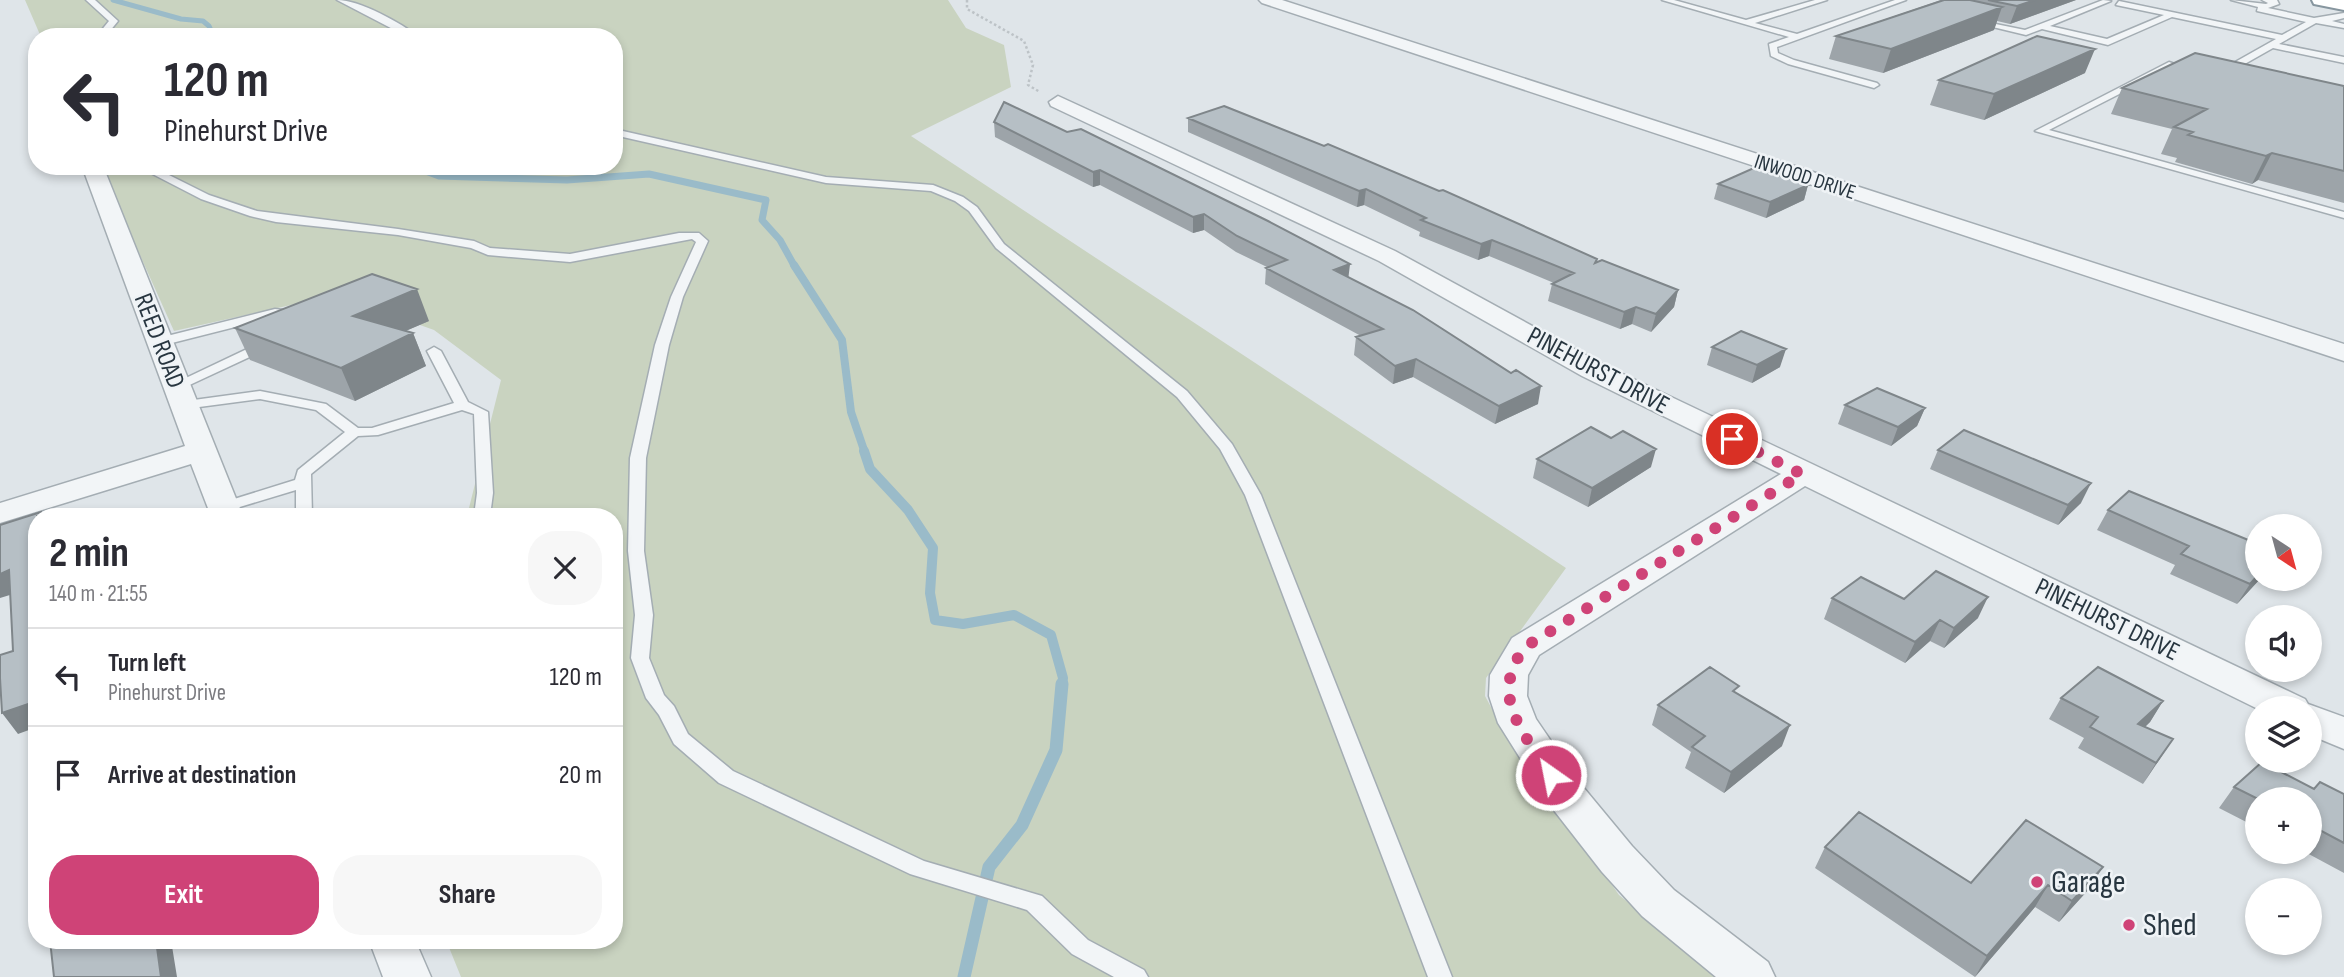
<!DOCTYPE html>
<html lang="en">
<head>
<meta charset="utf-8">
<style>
	:root { --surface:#fff; --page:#f7f7f7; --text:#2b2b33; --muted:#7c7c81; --line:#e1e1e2; --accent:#cf4377 }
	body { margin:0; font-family:"Sofia Sans Condensed",sans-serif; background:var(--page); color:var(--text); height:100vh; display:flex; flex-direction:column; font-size:26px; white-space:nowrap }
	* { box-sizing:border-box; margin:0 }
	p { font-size:23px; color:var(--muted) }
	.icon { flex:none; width:38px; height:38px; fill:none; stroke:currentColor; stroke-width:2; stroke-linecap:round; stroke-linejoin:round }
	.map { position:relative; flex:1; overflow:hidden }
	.details { position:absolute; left:28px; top:508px; width:595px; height:441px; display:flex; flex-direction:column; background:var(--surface); border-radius:28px; box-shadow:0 4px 10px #0003 }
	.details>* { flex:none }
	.banner { position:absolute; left:28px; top:28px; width:595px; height:147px; border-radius:28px; box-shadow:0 4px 10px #0003; background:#fff; color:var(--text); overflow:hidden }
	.needle { width:46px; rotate:144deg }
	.tools { position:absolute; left:2245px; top:514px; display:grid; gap:14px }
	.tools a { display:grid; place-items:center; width:77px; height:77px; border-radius:50%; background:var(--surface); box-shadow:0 4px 10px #0003; font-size:35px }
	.pin { position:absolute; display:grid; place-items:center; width:60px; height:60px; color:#fff; margin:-30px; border:4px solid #fff; border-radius:50%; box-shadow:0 2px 7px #0007 }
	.me { position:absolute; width:77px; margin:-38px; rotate:327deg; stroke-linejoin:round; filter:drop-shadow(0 0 5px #0008) }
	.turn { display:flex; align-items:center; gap:24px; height:147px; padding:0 21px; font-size:32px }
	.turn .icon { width:91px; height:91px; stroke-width:2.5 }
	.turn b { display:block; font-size:49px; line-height:60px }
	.round { display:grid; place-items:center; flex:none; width:74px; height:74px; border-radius:28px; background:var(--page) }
	.summary { display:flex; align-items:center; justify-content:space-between; height:119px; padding:0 21px }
	h1 { font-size:42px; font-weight:700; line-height:52px }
	.primary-button { display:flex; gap:14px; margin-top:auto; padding:14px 21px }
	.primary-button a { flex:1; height:80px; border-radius:28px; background:var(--accent); color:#fff; font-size:28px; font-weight:700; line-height:80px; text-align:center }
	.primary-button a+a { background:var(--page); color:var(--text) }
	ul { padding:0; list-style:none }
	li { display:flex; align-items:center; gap:21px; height:98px; padding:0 21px; border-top:2px solid var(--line) }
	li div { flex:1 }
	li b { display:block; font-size:26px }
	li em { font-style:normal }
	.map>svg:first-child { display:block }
	.green { fill:#c9d3c0 }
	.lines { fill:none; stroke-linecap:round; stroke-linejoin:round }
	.stream-far4 { stroke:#9abbc9; stroke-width:5 }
	.stream-far3 { stroke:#9abbc9; stroke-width:7 }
	.stream-far2 { stroke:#9abbc9; stroke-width:8 }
	.stream-far1 { stroke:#9abbc9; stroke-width:10 }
	.stream { stroke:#9abbc9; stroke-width:13 }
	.service-casing { stroke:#a4adb3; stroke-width:3 }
	.minor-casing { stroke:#a4adb3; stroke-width:3 }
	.trunk-casing { stroke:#87969f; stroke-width:4 }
	.path { stroke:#bdc3c7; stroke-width:2.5; stroke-dasharray:2.5 2.5; stroke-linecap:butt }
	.service { fill:#f2f5f7; fill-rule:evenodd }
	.minor { fill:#f2f5f7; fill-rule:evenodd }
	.trunk { fill:#fff; fill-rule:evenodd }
	.wall { fill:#9da4a9 }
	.shaded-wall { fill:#7f868a }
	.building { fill:#b6bfc5; stroke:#7f868a; stroke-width:2 }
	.route { stroke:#cf4377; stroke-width:12; stroke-dasharray:0 21.6 }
	.poi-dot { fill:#cf4377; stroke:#eff3f6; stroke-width:2.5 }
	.labels { text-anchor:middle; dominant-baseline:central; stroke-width:5; stroke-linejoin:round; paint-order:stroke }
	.far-street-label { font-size:21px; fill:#283640; stroke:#eff3f6 }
	.street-label { font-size:26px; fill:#283640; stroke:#eff3f6 }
	.near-poi-label { font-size:32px; fill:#283640; stroke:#eff3f6; text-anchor:start }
</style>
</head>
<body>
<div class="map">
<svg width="2344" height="977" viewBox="0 0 2344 977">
	<rect width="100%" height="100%" fill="#dfe5e9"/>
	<path class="green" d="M25,0H948L966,28L1004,45L1011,87L911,136L1566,568L1486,678L1485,696L1498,720L1619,895L1721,977H461L446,940H614V516H467L501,380L434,330L336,295L174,331L100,166H614V37H41Z"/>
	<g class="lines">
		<path class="stream-far4" d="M113,0L181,19L203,21L209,26L214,37"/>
		<path class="stream-far3" d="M412,166L439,176L567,180L649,174L766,200L762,220L780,240L795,267"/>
		<path class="stream-far2" d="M794,265L842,340L851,412L865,453"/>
		<path class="stream-far1" d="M864,451L870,469L908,510L933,548L930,593L935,620L963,624L1014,615L1051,635L1063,678L1062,686"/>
		<path class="stream" d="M964,977L989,867L1022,825L1056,750L1062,684"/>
		<defs>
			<path id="service" d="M86,0H95L118,21L105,37H96L109,21Z
				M337,0C360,0 401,23 419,37H408Z
				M1662,0H1674L1746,20L1815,0H1827L1755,23L1797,34L1895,0H1906L1777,47L1778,53L1794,60L1877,83L1879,85L1874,88L1788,64L1771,56L1769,44L1789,37Z
				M2103,0L2111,1L2050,26L2107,39L2164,15L2116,5L2119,1L2282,35L2306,22L2257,11L2258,7L2231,0L2266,4L2268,3L2262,0H2277L2279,4L2268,8L2314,18L2344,13V18L2332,21L2344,24V28L2316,23L2279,44L2344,57V63L2273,48L2227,74H2221V70L2276,39L2172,17L2108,45L2042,29L2026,35L1972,22L1976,20L2025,30Z
				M2169,62L2192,70L2188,73L2170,68L2049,130L2344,212V218L2035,131Z
				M614,129L826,177L933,185L963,197L977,207L1004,244L1187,391L1232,444L1261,495L1452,977H1428L1245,495L1220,449L1177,397L996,248L969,211L955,201L931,191L826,183L614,135Z
				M137,166H151L209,195L257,211L398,229L474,241L490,248L570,254L679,233H699L708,241L683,297L669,345L646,458L644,551L653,615L649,658L664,695L674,706L688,734L733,771L924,861L1042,896L1088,940L1144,970L1148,977H1114L1072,954L1027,910L910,874L719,783L674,744L659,715L646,698L631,658L635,615L628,551L630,458L655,345L671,297L696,242L692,239L570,262L488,255L471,248L398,235L276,222L250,216L201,199Z
				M275,309L292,311L293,314L287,318L275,317L160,346L153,342L155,339Z
				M266,340L273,344L271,347L181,389H171L169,386Z
				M434,347L441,351L468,402L488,412L493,493L490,516H474L477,493L474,414L462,410L378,435L358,436L311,474L312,516H296V490L230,510H218L216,507L218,504L295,480L298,470L345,432L316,410L260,399L184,409L179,408L177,405L179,402L260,391L326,404L358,428H372L454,403L427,351Z"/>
			<path id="minor" d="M1259,0H1282L2344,344V361L1262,3Z
				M1058,96L1395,251L1602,364L2305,699L2308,704L2344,717V749L2310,735V709H2258L1805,486L1539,655L1528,675L1527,696L1536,719L1579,782L1632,846L1674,890L1768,962L1775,977H1716L1642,916L1602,872L1549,804L1498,723L1489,696L1490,675L1512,638L1781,474L1582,376L1379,261L1051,106L1049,102Z
				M82,166H103L243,516H211L191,464L0,523V503L185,446Z
				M369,940H415L431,977H383Z"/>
			<path id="trunk" d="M2312,0H2344V10L2314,4Z"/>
		</defs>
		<use href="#service" class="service-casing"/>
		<use href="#minor" class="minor-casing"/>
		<use href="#trunk" class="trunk-casing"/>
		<path class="path" d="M967,0V9L1024,41L1033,65L1028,85L1040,92"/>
		<use href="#service" class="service"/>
		<use href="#minor" class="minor"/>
		<use href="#trunk" class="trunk"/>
	</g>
	<path class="wall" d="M1941,0H2076L2010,24L1997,21L1994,30L1883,73L1829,59L1836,36Z
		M2085,73L1984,120L1930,105L1939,80Z
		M2344,86V203L2258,180L2252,184L2175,162L2177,158L2161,154L2172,129L2111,114L2122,88Z
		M1188,118L1596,263L1678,290L1674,307L1651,332L1632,324L1620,329L1548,301L1552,284L1554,283L1489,256L1478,260L1419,236L1420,232L1364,205L1357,207L1188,132Z
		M994,122L1348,278L1538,404L1495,424L1413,377L1393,384L1354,355L1356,337L1361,336L1265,284L1266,268L1267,267L1236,252L1204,230L1193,233L1100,185L1093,187L995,137Z
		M1718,184L1808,185L1804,200L1766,218L1714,199Z
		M429,321L405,331L413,333L426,366L355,401L250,360L235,328Z
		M1712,347L1780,367L1752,383L1707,365Z
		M1845,405L1925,408L1917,426L1891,446L1838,424Z
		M1938,450L2081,503L2058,525L1930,469Z
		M1537,459L1651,467L1588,507L1533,478Z
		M2129,491L2258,579H2260L2237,604L2170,574L2175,565L2097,530L2108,510Z
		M1832,598L1904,599L1978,618L1944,648L1930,641L1905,663L1824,619Z
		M1737,693L1782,746L1724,793L1685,768L1691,752L1652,725L1658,705Z
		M2061,698L2163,701L2150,722L2145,727L2173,739L2143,784L2078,748L2084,738L2049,719Z
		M2234,787L2314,789L2344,794V873L2305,852H2310V800H2258V828L2219,808Z
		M2026,820L2089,889L2059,922L2035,907L1975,977L1815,868L1825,847L1971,883Z"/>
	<path class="shaded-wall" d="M2035,0H2076L2010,24L2017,6Z
		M2002,7L1994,30L1883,73L1891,49Z
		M2095,49L2085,73L1984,120L1994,94Z
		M2272,153L2258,180L2252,184L2266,156Z
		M1100,170V185L1093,187V172Z
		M1808,185L1804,200L1766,218L1770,202Z
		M1366,189L1364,205L1357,207L1359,191Z
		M1204,214V230L1193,233V217Z
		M1492,240L1489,256L1478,260L1481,244Z
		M1350,264L1348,281L1334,270Z
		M417,289L429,321L366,348L353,316Z
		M1678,290L1674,307L1651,332L1656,314Z
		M1636,307L1632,324L1620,329L1624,312Z
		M413,333L426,366L355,401L341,368Z
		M1786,349L1780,367L1752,383L1757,365Z
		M1416,359L1413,377L1393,384L1395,366Z
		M1541,386L1538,404L1495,424L1499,406Z
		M1925,408L1917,426L1891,446L1898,427Z
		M1656,449L1651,467L1588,507L1592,488Z
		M2091,483L2081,503L2058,525L2068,505Z
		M9,570L23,591L0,598V574Z
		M2258,575V579H2260L2237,604L2250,584Z
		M1988,597L1978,618L1944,648L1954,628Z
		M1940,620L1930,641L1905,663L1915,642Z
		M37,701V727L18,734L2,713Z
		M2163,701L2150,722L2126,745L2138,724Z
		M1790,725L1782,746L1724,793L1731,772Z
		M2173,739L2143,784L2156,763Z
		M2103,867L2089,889L2059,922L2072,901Z
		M2048,885L2035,907L1975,977L1987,956Z
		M156,940H171L177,977H161Z"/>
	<path class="building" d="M1944,0H1970L2002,7L1891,49L1836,36Z
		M1988,0H2035L2017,6Z
		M2037,36L2095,49L1994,94L1939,80Z
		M2195,53L2344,86V171L2272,153L2266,156L2188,135L2193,132L2174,127L2207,109L2122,88Z
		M1004,102L1067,132L1081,129L1268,221L1350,264L1334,270L1413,310L1511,373L1516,370L1541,386L1499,406L1416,359L1395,366L1356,337L1383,329L1266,268L1287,260L1237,236L1204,214L1193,217L1100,170L1093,172L994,122Z
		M1224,106L1324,146L1328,144L1439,191L1443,190L1597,259L1595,263L1602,260L1678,290L1656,314L1636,307L1624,312L1552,284L1574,273L1492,240L1481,244L1421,220L1426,218L1366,189L1359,191L1188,118Z
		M1756,167L1808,185L1770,202L1718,184Z
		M372,274L417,289L353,316L413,333L341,368L235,328Z
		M1741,331L1786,349L1757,365L1712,347Z
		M1877,388L1925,408L1898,427L1845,405Z
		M1591,427L1611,438L1623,431L1656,449L1592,488L1537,459Z
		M1964,430L2091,483L2068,505L1938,450Z
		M2129,491L2258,544V575L2250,584L2181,554L2189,546L2108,510Z
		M41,512L42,516H37V701L2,713L0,678V655L13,651L9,570L0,574V525Z
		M1936,571L1988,597L1954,628L1940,620L1915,642L1832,598L1861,577L1904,599Z
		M1710,667L1739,686L1733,691L1790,725L1731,772L1692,747L1705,736L1658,705Z
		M2098,667L2163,701L2138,724L2173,739L2156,763L2090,727L2098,717L2061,698Z
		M2262,762L2314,789L2320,782L2344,794V843L2310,825V800H2260L2234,787Z
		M1859,812L1971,883L2026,820L2103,867L2072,901L2048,885L1987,956L1825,847Z
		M50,940H156L161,977H54Z"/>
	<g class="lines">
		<path class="route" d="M1551,775C1523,732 1488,696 1525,647L1802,474L1732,439"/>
	</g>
	<g class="poi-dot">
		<circle cx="2037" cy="882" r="7"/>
		<circle cx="2129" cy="925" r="7"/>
	</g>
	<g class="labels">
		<g class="far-street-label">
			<text transform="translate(1805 177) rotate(18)">INWOOD DRIVE</text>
		</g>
		<g class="street-label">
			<text transform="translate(159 341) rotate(69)">REED ROAD</text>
			<text transform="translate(1598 371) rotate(28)">PINEHURST DRIVE</text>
			<text transform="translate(2107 620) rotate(26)">PINEHURST DRIVE</text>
		</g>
		<g class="near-poi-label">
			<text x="2051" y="882">Garage</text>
			<text x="2143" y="925">Shed</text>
		</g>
	</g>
</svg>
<div class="tools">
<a><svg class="needle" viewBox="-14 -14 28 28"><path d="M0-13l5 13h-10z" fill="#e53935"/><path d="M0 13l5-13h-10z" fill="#7c7c81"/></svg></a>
<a><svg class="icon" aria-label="sound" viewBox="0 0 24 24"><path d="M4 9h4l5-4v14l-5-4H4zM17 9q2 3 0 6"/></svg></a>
<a><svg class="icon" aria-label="layers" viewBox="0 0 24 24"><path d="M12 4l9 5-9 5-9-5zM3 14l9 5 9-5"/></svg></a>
<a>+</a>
<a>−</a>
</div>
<div class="pin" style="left:1732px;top:439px;background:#d93025"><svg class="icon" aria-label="arrive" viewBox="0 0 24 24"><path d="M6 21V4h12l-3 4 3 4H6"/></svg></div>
<svg class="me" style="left:1551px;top:775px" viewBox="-20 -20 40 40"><circle r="17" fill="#cf4377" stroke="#fff" stroke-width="3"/><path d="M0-11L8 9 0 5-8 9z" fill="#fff"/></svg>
<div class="banner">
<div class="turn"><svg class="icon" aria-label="left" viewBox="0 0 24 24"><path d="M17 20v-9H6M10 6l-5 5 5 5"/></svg><div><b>120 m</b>Pinehurst Drive</div></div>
</div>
<section class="details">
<div class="summary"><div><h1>2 min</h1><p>140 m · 21:55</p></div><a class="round"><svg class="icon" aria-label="close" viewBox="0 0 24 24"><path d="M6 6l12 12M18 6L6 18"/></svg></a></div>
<ul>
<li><svg class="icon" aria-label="left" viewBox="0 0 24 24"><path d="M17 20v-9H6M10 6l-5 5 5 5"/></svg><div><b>Turn left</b><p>Pinehurst Drive</p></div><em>120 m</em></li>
<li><svg class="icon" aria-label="arrive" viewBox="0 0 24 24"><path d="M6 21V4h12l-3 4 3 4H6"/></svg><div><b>Arrive at destination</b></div><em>20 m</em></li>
</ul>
<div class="primary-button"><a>Exit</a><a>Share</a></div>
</section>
</div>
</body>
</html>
